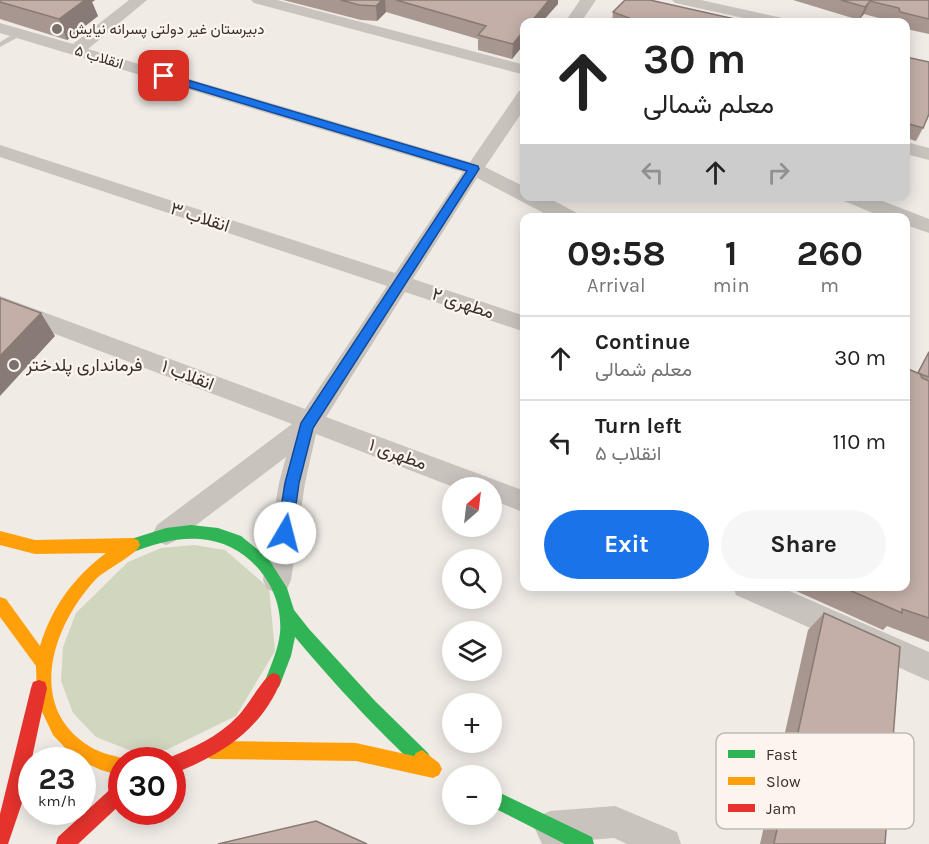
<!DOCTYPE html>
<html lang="en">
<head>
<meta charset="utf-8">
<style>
	:root { --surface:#fff; --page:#f6f6f6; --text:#222; --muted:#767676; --line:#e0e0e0; --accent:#1a73e8 }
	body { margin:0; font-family:Karla,Vazirmatn,sans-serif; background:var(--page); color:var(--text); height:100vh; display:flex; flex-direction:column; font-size:22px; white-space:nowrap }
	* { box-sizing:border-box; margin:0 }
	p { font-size:20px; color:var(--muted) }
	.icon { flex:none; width:33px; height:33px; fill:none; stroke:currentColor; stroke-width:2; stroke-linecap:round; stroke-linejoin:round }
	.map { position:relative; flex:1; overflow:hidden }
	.drawer { position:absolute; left:520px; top:213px; width:390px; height:378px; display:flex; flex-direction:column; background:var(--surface); border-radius:12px; box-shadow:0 3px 15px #0003 }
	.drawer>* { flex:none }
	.hud { position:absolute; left:520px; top:18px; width:390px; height:183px; border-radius:12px; box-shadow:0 3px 15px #0003; background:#fff; color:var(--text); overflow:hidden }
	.needle { width:39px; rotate:28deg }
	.fabs { position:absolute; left:442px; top:477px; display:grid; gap:12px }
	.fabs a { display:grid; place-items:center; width:60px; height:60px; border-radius:50%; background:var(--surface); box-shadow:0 3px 15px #0003; font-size:30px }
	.speed { position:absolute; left:18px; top:747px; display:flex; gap:12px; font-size:30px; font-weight:700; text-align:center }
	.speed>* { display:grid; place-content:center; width:78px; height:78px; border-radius:50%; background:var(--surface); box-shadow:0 3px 15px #0003; line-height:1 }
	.speed small { font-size:15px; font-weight:400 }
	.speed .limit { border:9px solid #d22; background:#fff; color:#111 }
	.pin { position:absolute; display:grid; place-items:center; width:51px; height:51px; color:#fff; margin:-26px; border-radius:12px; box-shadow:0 3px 9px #0006 }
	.me { position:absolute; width:66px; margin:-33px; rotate:8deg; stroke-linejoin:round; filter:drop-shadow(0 0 4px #0008) }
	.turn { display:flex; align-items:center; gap:21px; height:126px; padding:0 24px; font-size:27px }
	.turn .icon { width:78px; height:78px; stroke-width:2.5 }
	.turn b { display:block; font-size:42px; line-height:51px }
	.lanes { display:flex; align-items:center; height:57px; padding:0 24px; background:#0003; justify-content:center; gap:30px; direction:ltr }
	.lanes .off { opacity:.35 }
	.eta { display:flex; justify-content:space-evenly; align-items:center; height:102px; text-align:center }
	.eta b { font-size:36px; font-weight:700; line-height:42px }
	.button { display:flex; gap:12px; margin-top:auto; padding:12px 24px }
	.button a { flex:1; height:69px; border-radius:36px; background:var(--accent); color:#fff; font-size:24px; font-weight:700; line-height:69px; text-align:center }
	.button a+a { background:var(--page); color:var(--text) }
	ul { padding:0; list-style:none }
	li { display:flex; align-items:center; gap:18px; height:84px; padding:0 24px; border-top:2px solid var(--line) }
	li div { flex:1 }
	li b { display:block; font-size:22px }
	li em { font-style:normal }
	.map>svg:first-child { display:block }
	.green { fill:#d1d6bf }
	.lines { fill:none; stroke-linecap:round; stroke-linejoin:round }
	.lane { fill:#c9c3be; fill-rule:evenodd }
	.street { fill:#c9c3be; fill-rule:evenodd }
	.fast { fill:#30b455; fill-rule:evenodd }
	.slow { fill:#ff9f0a; fill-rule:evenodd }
	.jam { fill:#e5322d; fill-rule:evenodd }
	.wall { fill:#a89690 }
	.shaded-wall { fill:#887a75 }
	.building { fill:#c3afa7; stroke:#887a75; stroke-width:1.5 }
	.route { fill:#1a73e8; stroke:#114b97; stroke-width:1.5 }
	.poi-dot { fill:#7a716c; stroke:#fbf5ee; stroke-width:2 }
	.labels { text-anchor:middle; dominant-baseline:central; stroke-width:4.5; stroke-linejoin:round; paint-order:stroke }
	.far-poi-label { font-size:15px; fill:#3b302b; stroke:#fbf5ee; text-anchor:start }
	.far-street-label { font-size:15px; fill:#3b302b; stroke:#fbf5ee }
	.street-label { font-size:18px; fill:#3b302b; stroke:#fbf5ee }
	.poi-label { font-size:18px; fill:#3b302b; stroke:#fbf5ee; text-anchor:start }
	.key { fill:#fbf5ee; stroke:#c1bab4; stroke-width:1.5 }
	.key-label { font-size:16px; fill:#3b302b }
</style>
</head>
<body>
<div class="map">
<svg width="929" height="844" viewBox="0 0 929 844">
	<rect width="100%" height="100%" fill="#f0ebe5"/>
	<path class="green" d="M194,545L225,550L269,588L275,651L236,716L166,750H129L96,737L73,713L61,681L63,647L76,613L128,562L161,548Z"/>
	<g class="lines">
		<path class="lane" d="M17,32L24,34L0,47V42Z"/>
		<path class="street" d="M129,0H147L88,49L470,162L519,91L525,90V108L485,167L525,187V196H545L577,213L580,218H553L477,178L413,279L525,316V332L405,292L326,417L525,491V513L492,500V488H456L316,434L305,483L291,580L287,589L277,593L267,589L263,580L279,483L286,457L175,541L166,545L157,541L153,533L157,525L292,424L0,313V296L305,409L387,286L0,157V145L395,273L463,172L0,33V23L73,44Z
			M251,0H277L525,65V75L254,3Z
			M580,0H596L581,22H565Z
			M672,0H701L787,19L789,22H762L675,3Z
			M906,142L929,148V160L906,154Z
			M842,196H870L929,219V233L906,225V218H885L844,201Z
			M733,586H778L929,652V681L736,595Z
			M615,806L677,832L681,844H627L614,838L576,841L577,844H542L534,827L539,816L550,811Z"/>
		<path class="fast" d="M191,525L218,528L241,536L268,558L287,588L294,610L309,629L375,701L428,753L431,759L428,765L422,768C410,763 400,750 390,741C357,708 325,673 295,637L291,656L279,687L273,689L267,687L265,681C271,665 278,650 280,633C284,586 247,542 200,539C177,537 154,544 133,552L128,550L126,545L128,540L166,528Z
			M492,789L592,837L594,844H565L492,807Z"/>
		<path class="slow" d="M0,531L35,540L133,538L138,540L140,545C137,554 107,569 97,578C54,623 24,705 89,746C101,754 114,755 127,760H122V776L101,770L75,758L53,735L37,701L36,666L0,617V597L6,599L40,646C52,607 73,578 106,553L35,554L0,545Z
			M211,741L356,743L414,756L416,753L422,750L439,763L442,769L439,775L433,778L356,761L211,759L205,756L202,750L205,744Z"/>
		<path class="jam" d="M273,673L279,675L281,681C261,730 220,756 172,774V760H165L166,759C193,748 218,737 238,716C248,706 264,676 273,673Z
			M39,680L45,682L47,688L23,800L8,844H0V814L31,688L33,682Z
			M122,781V803L78,844H56L58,837L116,784Z"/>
	</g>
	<path class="wall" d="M0,0H95L92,2L98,16L67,40L0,19Z
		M283,0H558V4L525,22V43L512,59L478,50V39L386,12L377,21L361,20Z
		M793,0H929V34L906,29V22H893L864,14L859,20Z
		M613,12L748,22H612Z
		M906,57L923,128L916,141L906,138Z
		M929,351V642L887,626L883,630L785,586H906L917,373Z
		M824,613L885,844H760L808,630Z"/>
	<path class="shaded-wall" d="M77,0H95L92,2L98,16L67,40L59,19Z
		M382,0H385L386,12L377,21L376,6Z
		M549,0H558V4L542,22H531Z
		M870,1L864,14L859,20L865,7Z
		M525,29V43L512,59L513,44Z
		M41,313L55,336L0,396V356Z"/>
	<path class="building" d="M0,0H85L59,19L0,2Z
		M341,0H382L376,6L359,5Z
		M396,0H549L531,22H525V29L513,44L478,35L486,26Z
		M625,0H650L748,22H640L613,12Z
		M841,0H929V19L900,12L899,8L870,1L865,7Z
		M906,57L929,62V114L923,128L906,123Z
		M0,298L41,313L0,356Z
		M929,352V377L918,373Z
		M906,368L920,374L922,378L929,381V618L902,609V613L840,586H906Z
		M824,613L900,647L885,844H776L774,843Z
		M316,821L367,844H218Z"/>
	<path class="route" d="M161,74H167L478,166L479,169L313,428L299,483L292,533L290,538L285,540L280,538L277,533L285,483L301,423L467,171L161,79Z"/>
	<g class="poi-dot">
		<circle cx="57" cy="29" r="6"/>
		<circle cx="14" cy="365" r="6"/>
	</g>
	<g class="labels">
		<g class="far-poi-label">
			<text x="69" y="29">دبیرستان غیر دولتی پسرانه نیایش</text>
		</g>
		<g class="far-street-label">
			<text transform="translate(99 57) rotate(17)">انقلاب ۵</text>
		</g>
		<g class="street-label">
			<text transform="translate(200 217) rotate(18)">انقلاب ۳</text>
			<text transform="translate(463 303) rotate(18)">مطهری ۲</text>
			<text transform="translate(188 375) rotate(21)">انقلاب ۱</text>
			<text transform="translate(398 454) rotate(20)">مطهری ۱</text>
		</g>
		<g class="poi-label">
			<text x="26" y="365">فرمانداری پلدختر</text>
		</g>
	</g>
	<rect x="716" y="733" width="198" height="96" rx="9" class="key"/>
	<rect x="728" y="750" width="27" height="8" fill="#30b455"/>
	<rect x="728" y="777" width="27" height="8" fill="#ff9f0a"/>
	<rect x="728" y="804" width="27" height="8" fill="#e5322d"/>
	<g class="key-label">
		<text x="766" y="760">Fast</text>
		<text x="766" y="787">Slow</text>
		<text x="766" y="814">Jam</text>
	</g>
</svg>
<div class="fabs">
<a><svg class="needle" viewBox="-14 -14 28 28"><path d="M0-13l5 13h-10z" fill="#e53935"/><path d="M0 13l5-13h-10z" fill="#767676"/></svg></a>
<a><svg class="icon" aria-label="search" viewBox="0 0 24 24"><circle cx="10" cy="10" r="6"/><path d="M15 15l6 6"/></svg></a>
<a><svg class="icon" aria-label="layers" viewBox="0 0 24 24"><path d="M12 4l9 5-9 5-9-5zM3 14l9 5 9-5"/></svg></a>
<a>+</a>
<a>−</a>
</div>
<div class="speed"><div>23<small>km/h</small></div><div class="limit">30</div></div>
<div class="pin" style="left:164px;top:76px;background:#d93025"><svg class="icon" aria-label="arrive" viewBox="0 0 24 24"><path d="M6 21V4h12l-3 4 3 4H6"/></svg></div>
<svg class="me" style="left:285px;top:533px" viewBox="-20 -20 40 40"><circle r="19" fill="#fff"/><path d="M0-13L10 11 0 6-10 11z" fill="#1a73e8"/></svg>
<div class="hud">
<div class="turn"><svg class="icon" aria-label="ahead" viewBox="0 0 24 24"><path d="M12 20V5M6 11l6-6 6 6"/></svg><div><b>30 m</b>معلم شمالی</div></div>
<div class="lanes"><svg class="icon off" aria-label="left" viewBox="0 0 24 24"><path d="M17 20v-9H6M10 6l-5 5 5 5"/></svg><svg class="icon" aria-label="ahead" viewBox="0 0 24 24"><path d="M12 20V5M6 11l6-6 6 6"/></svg><svg class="icon off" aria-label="right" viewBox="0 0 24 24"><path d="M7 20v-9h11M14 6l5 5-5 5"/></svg></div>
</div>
<section class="drawer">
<div class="eta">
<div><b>09:58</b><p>Arrival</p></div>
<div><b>1</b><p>min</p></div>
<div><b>260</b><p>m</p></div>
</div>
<ul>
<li><svg class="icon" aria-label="ahead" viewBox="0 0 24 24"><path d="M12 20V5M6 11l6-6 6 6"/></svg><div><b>Continue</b><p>معلم شمالی</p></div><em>30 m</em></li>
<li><svg class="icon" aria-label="left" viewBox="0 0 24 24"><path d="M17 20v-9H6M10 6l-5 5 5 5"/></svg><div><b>Turn left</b><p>انقلاب ۵</p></div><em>110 m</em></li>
</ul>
<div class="button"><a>Exit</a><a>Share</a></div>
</section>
</div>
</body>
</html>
